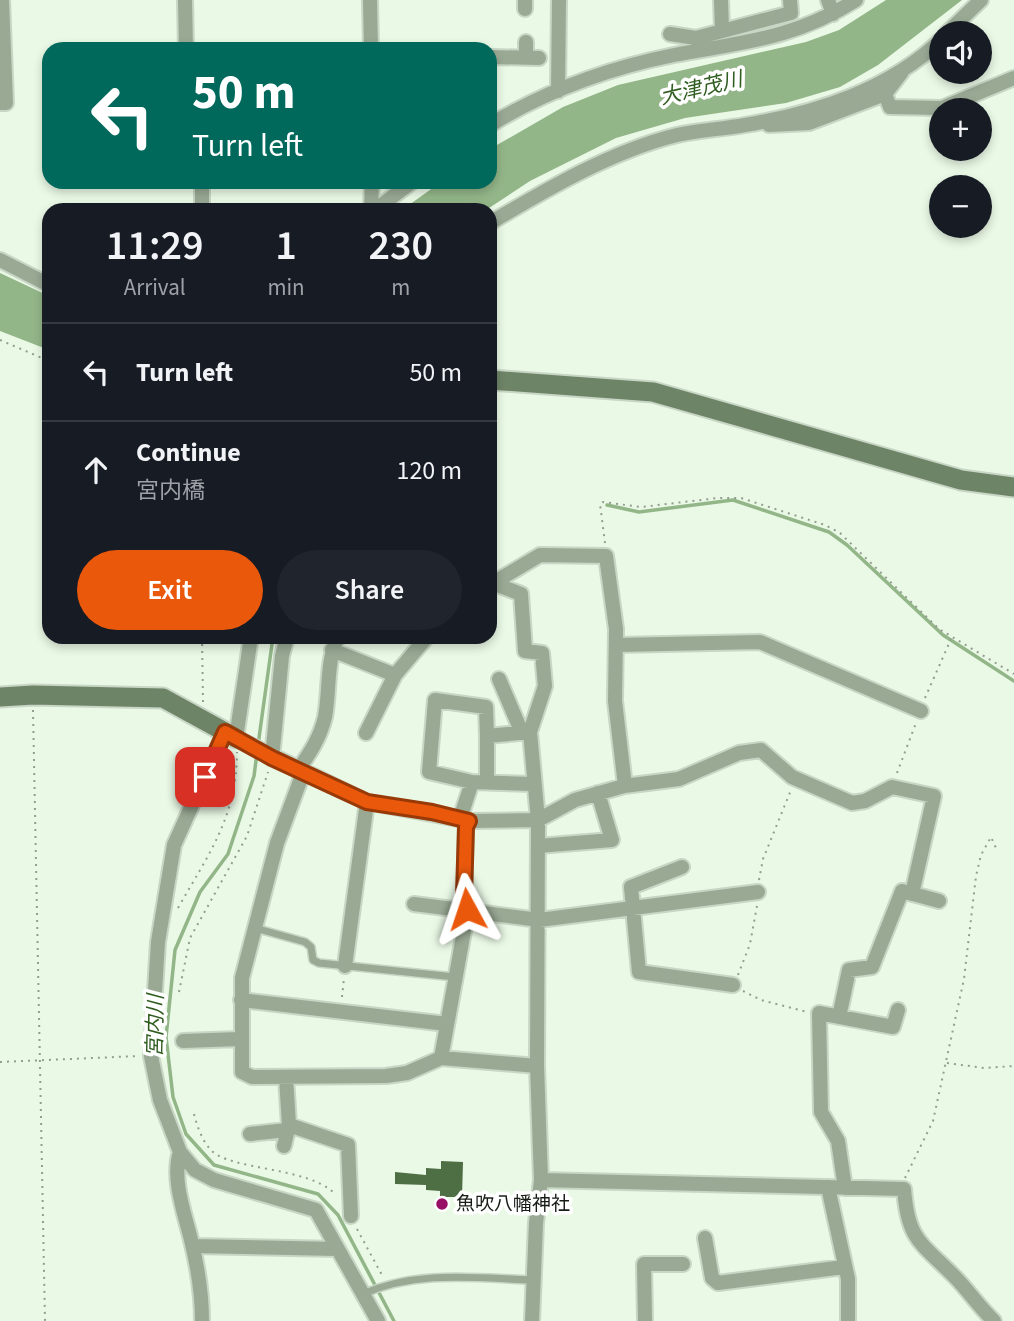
<!DOCTYPE html>
<html lang="en">
<head>
<meta charset="utf-8">
<style>
	:root { --surface:#171b24; --page:#20242c; --text:#f1f3f6; --muted:#9ea1a6; --line:#363941; --accent:#ea580c }
	body { margin:0; font-family:"Source Sans 3","Noto Sans JP",sans-serif; background:var(--page); color:var(--text); height:100vh; display:flex; flex-direction:column; font-size:26px; white-space:nowrap }
	* { box-sizing:border-box; margin:0 }
	p { font-size:23px; color:var(--muted) }
	.icon { flex:none; width:38px; height:38px; fill:none; stroke:currentColor; stroke-width:2; stroke-linecap:round; stroke-linejoin:round }
	.map { position:relative; flex:1; overflow:hidden }
	.drawer { position:absolute; left:42px; top:203px; width:455px; height:441px; display:flex; flex-direction:column; background:var(--surface); border-radius:21px; box-shadow:0 4px 10px #0003 }
	.drawer>* { flex:none }
	.top-card { position:absolute; left:42px; top:42px; width:455px; height:147px; border-radius:21px; box-shadow:0 4px 10px #0003; background:#00695c; color:#fff; overflow:hidden }
	.controls { position:absolute; left:929px; top:21px; display:grid; gap:14px }
	.controls a { display:grid; place-items:center; width:63px; height:63px; border-radius:50%; background:var(--surface); box-shadow:0 4px 10px #0003; font-size:35px }
	.pin { position:absolute; display:grid; place-items:center; width:60px; height:60px; color:#fff; margin:-30px; border-radius:14px; box-shadow:0 4px 10px #0006 }
	.me { position:absolute; width:77px; margin:-38px; rotate:355deg; stroke-linejoin:round; filter:drop-shadow(0 0 5px #0008) }
	.turn { display:flex; align-items:center; gap:24px; height:147px; padding:0 35px; font-size:32px }
	.turn .icon { width:91px; height:91px; stroke-width:2.5 }
	.turn b { display:block; font-size:49px; line-height:60px }
	.eta { display:flex; justify-content:space-evenly; align-items:center; height:119px; text-align:center }
	.eta b { font-size:42px; font-weight:600; line-height:49px }
	.cta { display:flex; gap:14px; margin-top:auto; padding:14px 35px }
	.cta a { flex:1; height:80px; border-radius:42px; background:var(--accent); color:#fff; font-size:28px; font-weight:600; line-height:80px; text-align:center }
	.cta a+a { background:var(--page); color:var(--text) }
	ul { padding:0; list-style:none }
	li { display:flex; align-items:center; gap:21px; height:98px; padding:0 35px; border-top:2px solid var(--line) }
	li div { flex:1 }
	li b { display:block; font-size:26px }
	li em { font-style:normal }
	.map>svg:first-child { display:block }
	.water { fill:#93b689 }
	.lines { fill:none; stroke-linecap:round; stroke-linejoin:round }
	.stream { stroke:#93b689; stroke-width:3.5 }
	.building { fill:#4e6e44 }
	.lane-casing { stroke:#c8d6c5; stroke-width:10 }
	.street-casing { stroke:#c8d6c5; stroke-width:18 }
	.secondary-casing { stroke:#c8d6c5; stroke-width:23 }
	.path { stroke:#929d90; stroke-width:2; stroke-dasharray:2 5; stroke-linecap:butt }
	.lane { stroke:#99a994; stroke-width:7 }
	.street { stroke:#99a994; stroke-width:14 }
	.secondary { stroke:#6e8467; stroke-width:19 }
	.route-casing { stroke:#983908; stroke-width:18 }
	.route { stroke:#ea580c; stroke-width:12 }
	.poi-dot { fill:#971066; stroke:#fff; stroke-width:2.5 }
	.labels { text-anchor:middle; dominant-baseline:central; stroke-width:7; stroke-linejoin:round; paint-order:stroke }
	.poi-label { font-size:19px; fill:#171c16; stroke:#fff; text-anchor:start }
	.water-label { font-size:21px; font-style:italic; fill:#2f5c1f; stroke:#fff }
</style>
</head>
<body>
<div class="map">
<svg width="1014" height="1321" viewBox="0 0 1014 1321">
	<rect width="100%" height="100%" fill="#eaf9e6"/>
	<path class="water" d="M886,0H962L878,65L840,87L786,103L685,118L616,138L530,181L486,210H402L441,182H490V149L563,107L618,85L806,42L839,30Z
		M0,273L49,296V350L0,331Z"/>
	<g class="lines">
		<path class="stream" d="M607,505L639,512L733,500L829,532L847,545L943,635L1014,681
			M258,745L273,637
			M257,753L254,776L228,854L200,892L175,950L166,1037L173,1097L186,1134L214,1165L318,1194L338,1215L394,1321"/>
	</g>
	<path class="building" d="M441,1161L463,1162L462,1197H440V1191L426,1190V1185L395,1184V1172L426,1175V1168L441,1169Z"/>
	<g class="lines">
		<defs>
			<path id="lane" d="M255,928L305,942L311,947L313,960L319,963L455,977
				M363,1294C417,1270 475,1278 533,1280"/>
			<path id="street" d="M185,0L186,49
				M370,0L371,49
				M721,0L722,31
				M828,0L833,14
				M525,9V0
				M947,33L981,0
				M670,34L696,38L791,13L790,0
				M490,57L539,58
				M526,58V42
				M902,72L885,94L890,107L942,108L1014,78
				M558,91L559,0
				M0,103H6L2,0
				M490,125C546,91 609,68 674,55C743,42 794,39 856,0
				M769,125L809,123L885,94
				M202,210V182
				M371,210L372,182
				M375,210L412,182
				M490,223C547,189 612,151 677,135C699,130 723,129 745,125C816,113 889,90 942,39
				M0,260L49,285
				M490,582L521,594L525,651L542,653L545,686L530,732L538,820L537,1066L541,1180L536,1223L532,1321
				M490,585L540,555L606,556L616,629L615,701L625,786
				M251,637L236,738L367,802L469,821L538,820L575,800L624,786L679,779L739,753L761,750L792,777L852,803L865,801L892,787L934,796L912,894
				M616,645L760,642L921,711
				M332,650L395,675
				M499,679L522,733
				M225,732L174,845L158,942L151,1056L160,1100L180,1152L195,1170L214,1180L316,1210L378,1321
				M530,732L487,736L486,707L435,700L429,772L472,782L533,784
				M366,733L395,675L427,637
				M272,758L282,656L287,637
				M298,770C310,753 320,738 325,717C330,690 326,662 338,637
				M303,773L277,843L242,978V1072L252,1077L386,1076L407,1073L441,1058L537,1066
				M487,782V736
				M460,819L472,782
				M538,846L612,840L598,793
				M682,867L631,887L639,972L733,985
				M414,904L539,920L758,892
				M345,966L367,802
				M241,1000L447,1024
				M839,1017L849,970L872,967L902,891L939,901
				M183,1041L240,1039
				M441,1058L468,909L464,896L466,827L469,821
				M289,1125L348,1145L351,1216
				M250,1134L287,1130
				M284,1146L289,1125L286,1077
				M180,1152C171,1180 186,1217 192,1244C198,1269 202,1296 202,1321
				M541,1180L904,1189C908,1240 920,1242 954,1276C968,1290 979,1307 994,1321
				M828,1187L848,1279V1321
				M845,1188L838,1141L821,1112L819,1013L893,1027L898,1010
				M705,1238L712,1278L718,1283L844,1267
				M193,1246L338,1249
				M645,1321L644,1264H683"/>
			<path id="secondary" d="M490,380L653,392L961,480L1014,487
				M0,697L33,695L163,698L236,738"/>
		</defs>
		<use href="#lane" class="lane-casing"/>
		<use href="#street" class="street-casing"/>
		<use href="#secondary" class="secondary-casing"/>
		<path class="path" d="M0,340L49,361
			M605,543L600,504L603,502L641,507L718,498H741L825,525L840,533L939,629L1014,674
			M202,637L203,702
			M925,698L951,639
			M33,710L45,1321
			M897,773L916,723
			M759,880L763,859L791,790
			M178,908C209,853 236,819 237,752
			M738,975L750,944L757,906
			M743,991L761,1000L807,1012
			M179,992L190,938L247,836L268,772
			M342,997L344,978
			M0,1062L139,1056
			M947,1063L984,1068L1014,1066
			M194,1114C197,1126 202,1140 210,1149C228,1171 310,1166 336,1195
			M905,1178L933,1121L964,979L976,876L981,855L991,837L996,848
			M357,1229L383,1277"/>
		<use href="#lane" class="lane"/>
		<use href="#street" class="street"/>
		<use href="#secondary" class="secondary"/>
	</g>
	<g class="lines">
		<defs>
			<path id="route" d="M205,777L225,732L272,758L367,802L432,812L469,821L466,827L464,896L467,909"/>
		</defs>
		<use href="#route" class="route-casing"/>
		<use href="#route" class="route"/>
	</g>
	<circle class="poi-dot" cx="442" cy="1204" r="7"/>
	<g class="labels">
		<g class="poi-label">
			<text x="456" y="1204">魚吹八幡神社</text>
		</g>
		<g class="water-label">
			<text transform="translate(701 88) rotate(-13)">大津茂川</text>
			<text transform="translate(155 1026) rotate(-89)">宮内川</text>
		</g>
	</g>
</svg>
<div class="controls">
<a><svg class="icon" aria-label="sound" viewBox="0 0 24 24"><path d="M4 9h4l5-4v14l-5-4H4zM17 9q2 3 0 6"/></svg></a>
<a>+</a>
<a>−</a>
</div>
<div class="pin" style="left:205px;top:777px;background:#d93025"><svg class="icon" aria-label="arrive" viewBox="0 0 24 24"><path d="M6 21V4h12l-3 4 3 4H6"/></svg></div>
<svg class="me" style="left:467px;top:909px" viewBox="-20 -20 40 40"><path d="M0-17L14 15 0 8-14 15z" fill="#ea580c" stroke="#fff" stroke-width="4"/></svg>
<div class="top-card">
<div class="turn"><svg class="icon" aria-label="left" viewBox="0 0 24 24"><path d="M17 20v-9H6M10 6l-5 5 5 5"/></svg><div><b>50 m</b>Turn left</div></div>
</div>
<section class="drawer">
<div class="eta">
<div><b>11:29</b><p>Arrival</p></div>
<div><b>1</b><p>min</p></div>
<div><b>230</b><p>m</p></div>
</div>
<ul>
<li><svg class="icon" aria-label="left" viewBox="0 0 24 24"><path d="M17 20v-9H6M10 6l-5 5 5 5"/></svg><div><b>Turn left</b></div><em>50 m</em></li>
<li><svg class="icon" aria-label="ahead" viewBox="0 0 24 24"><path d="M12 20V5M6 11l6-6 6 6"/></svg><div><b>Continue</b><p>宮内橋</p></div><em>120 m</em></li>
</ul>
<div class="cta"><a>Exit</a><a>Share</a></div>
</section>
</div>
</body>
</html>
